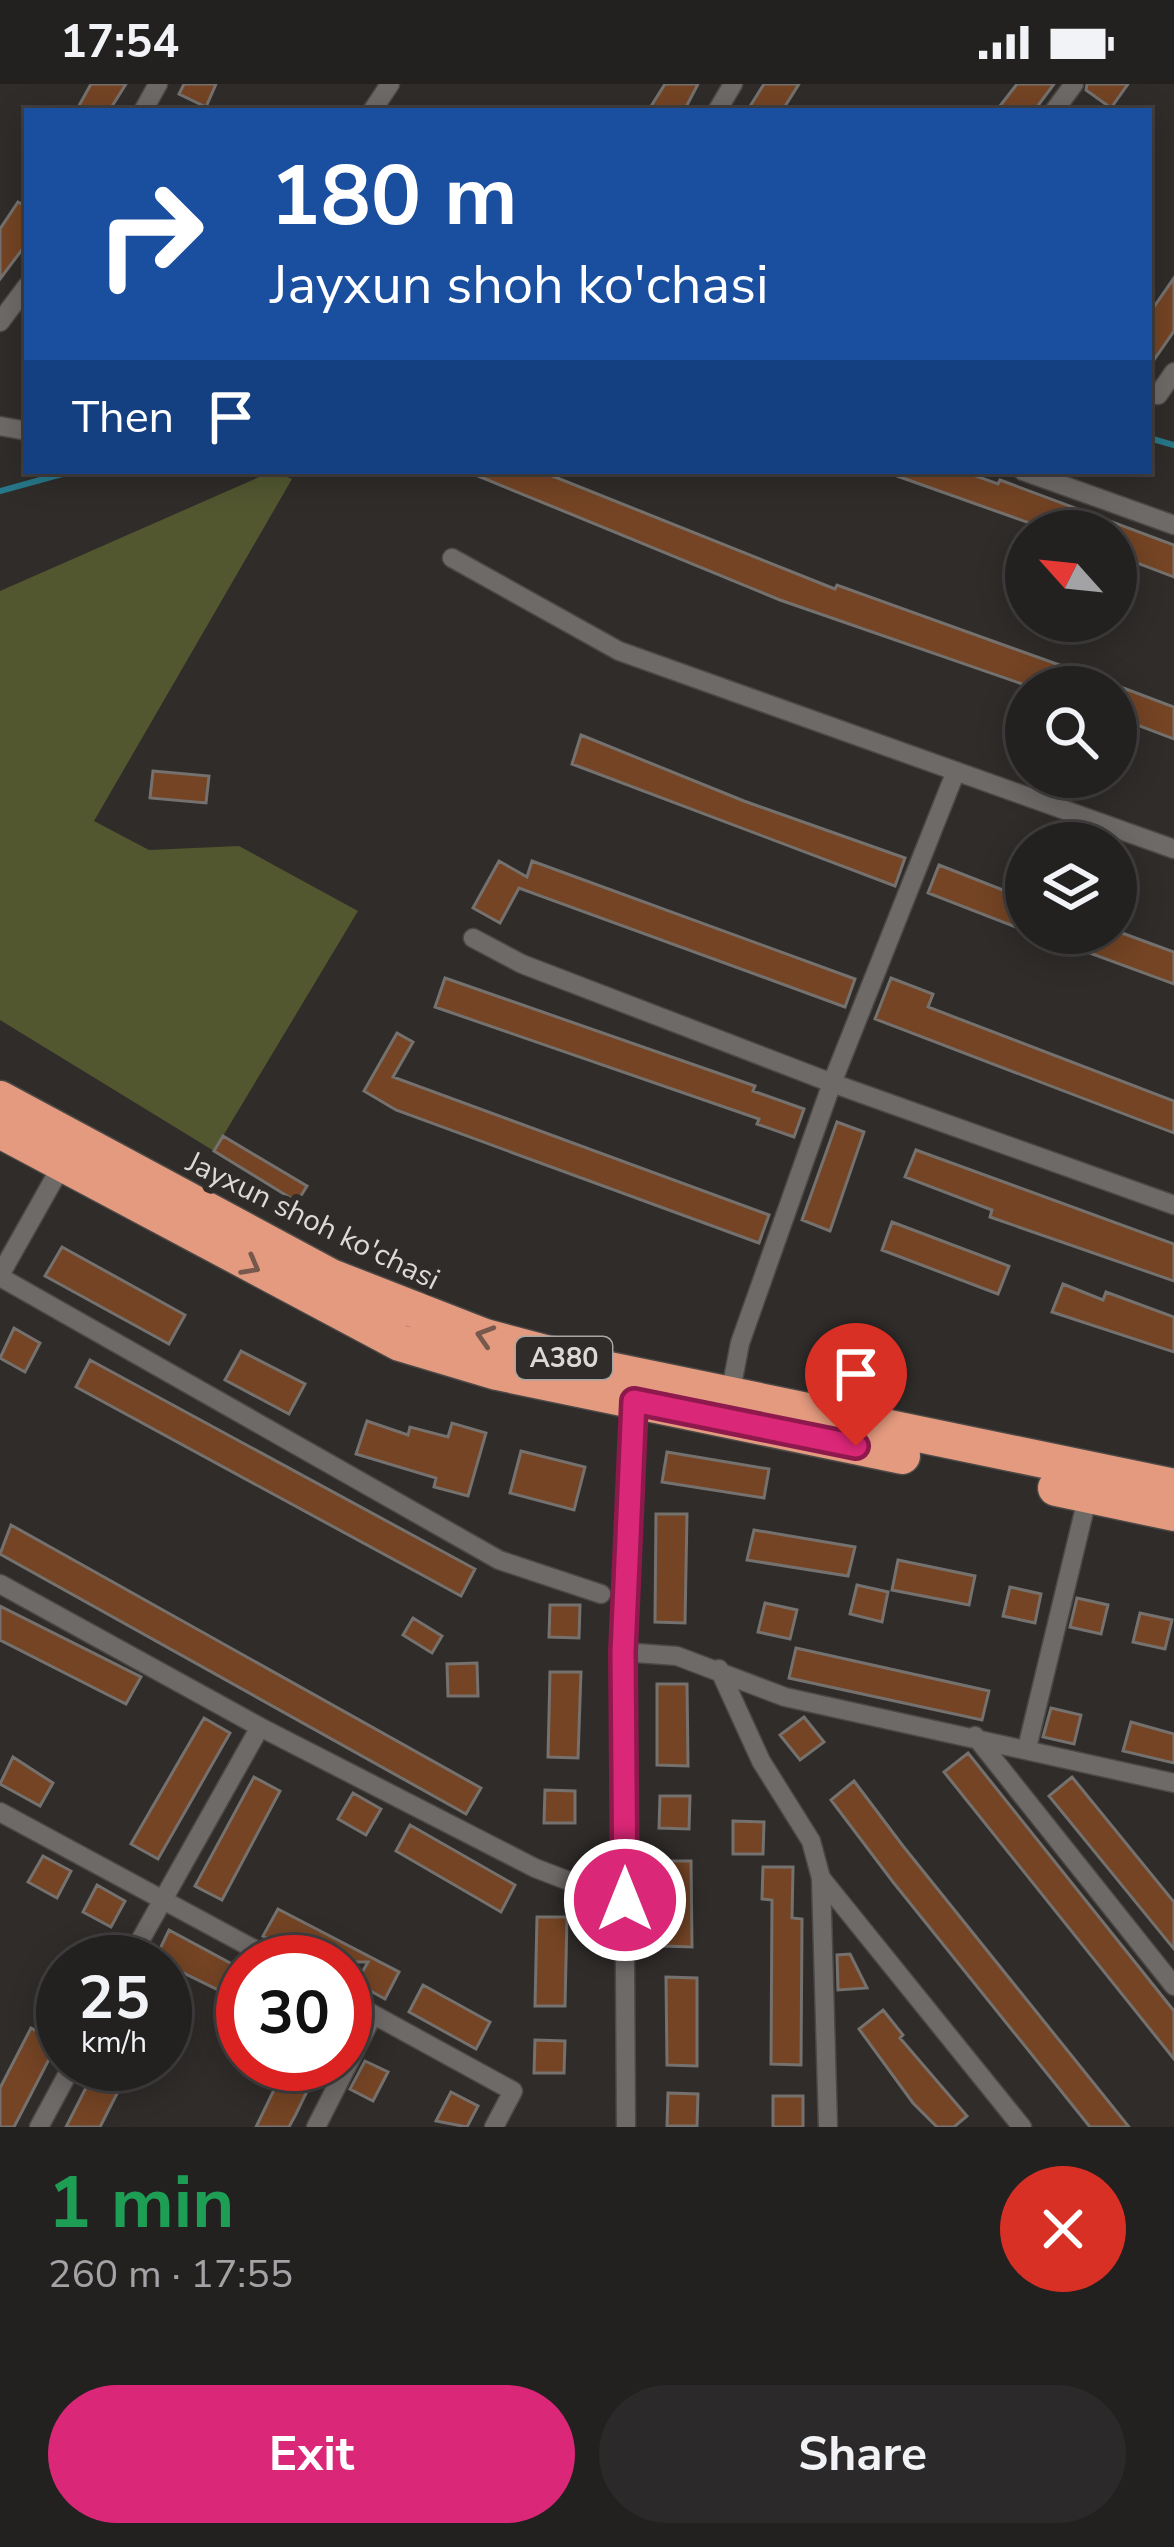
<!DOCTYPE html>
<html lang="en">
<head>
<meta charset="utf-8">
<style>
	:root { --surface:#232120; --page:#2b2929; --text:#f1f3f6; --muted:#a3a3a5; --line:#403e3e; --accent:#db2777 }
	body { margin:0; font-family:"Nunito Sans",sans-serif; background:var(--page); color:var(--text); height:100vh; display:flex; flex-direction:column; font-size:45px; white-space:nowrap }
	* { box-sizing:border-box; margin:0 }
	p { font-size:39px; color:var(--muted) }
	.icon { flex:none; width:66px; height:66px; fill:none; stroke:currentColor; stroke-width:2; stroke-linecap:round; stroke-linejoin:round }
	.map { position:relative; height:2043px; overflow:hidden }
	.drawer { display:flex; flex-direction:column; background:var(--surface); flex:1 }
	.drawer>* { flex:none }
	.guide { position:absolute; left:24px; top:24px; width:1128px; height:366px; border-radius:0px; box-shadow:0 6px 30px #0003,0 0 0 3px var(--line); background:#1a4fa0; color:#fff; overflow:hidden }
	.needle { width:78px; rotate:297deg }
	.buttons { position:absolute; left:1005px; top:426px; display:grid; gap:24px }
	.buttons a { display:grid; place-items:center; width:132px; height:132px; border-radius:50%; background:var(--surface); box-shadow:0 6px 30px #0003,0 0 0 3px var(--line); font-size:60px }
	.speed { position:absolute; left:36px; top:1851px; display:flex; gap:24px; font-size:60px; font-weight:700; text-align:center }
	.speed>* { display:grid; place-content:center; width:156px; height:156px; border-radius:50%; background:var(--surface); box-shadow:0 6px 30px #0003,0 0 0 3px var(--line); line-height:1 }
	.speed small { font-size:30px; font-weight:400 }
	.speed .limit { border:18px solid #d22; background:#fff; color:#111 }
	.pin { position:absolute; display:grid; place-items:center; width:102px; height:102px; color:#fff; margin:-123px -51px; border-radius:50% 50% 50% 0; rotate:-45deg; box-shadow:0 0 12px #0007 }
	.pin .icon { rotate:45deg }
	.me { position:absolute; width:132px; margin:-66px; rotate:0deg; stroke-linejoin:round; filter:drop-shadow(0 0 9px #0008) }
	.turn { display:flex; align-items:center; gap:42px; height:252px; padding:0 48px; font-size:54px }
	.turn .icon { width:156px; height:156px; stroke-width:2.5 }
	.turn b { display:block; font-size:84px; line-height:102px }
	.then { display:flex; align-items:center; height:114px; padding:0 48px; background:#0003; gap:24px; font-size:45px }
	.round { display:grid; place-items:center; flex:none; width:126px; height:126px; border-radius:63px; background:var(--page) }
	.summary { display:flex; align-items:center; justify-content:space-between; height:204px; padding:0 48px }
	h1 { font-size:72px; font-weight:700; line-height:90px; color:#1e9e55 }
	.action { display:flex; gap:24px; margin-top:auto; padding:24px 48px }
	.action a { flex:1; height:138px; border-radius:72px; background:var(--accent); color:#fff; font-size:48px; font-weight:700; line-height:138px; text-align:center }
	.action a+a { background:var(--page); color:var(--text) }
	.status { display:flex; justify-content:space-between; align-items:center; height:84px; padding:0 60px; background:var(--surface); direction:ltr }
	.status svg { height:33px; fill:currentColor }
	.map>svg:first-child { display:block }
	.green { fill:#525730 }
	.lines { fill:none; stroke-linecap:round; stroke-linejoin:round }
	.stream { stroke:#27788a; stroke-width:6 }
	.building { fill:#744424; stroke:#74716e; stroke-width:3 }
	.street-casing { stroke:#4b4846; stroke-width:21 }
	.highway-casing { stroke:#4b4846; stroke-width:39 }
	.street { stroke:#6d6a68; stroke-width:18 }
	.highway { stroke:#e39a7e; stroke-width:36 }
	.oneway { stroke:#77584c }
	.route-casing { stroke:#8e194d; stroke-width:30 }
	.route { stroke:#db2777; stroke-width:21 }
	.labels { text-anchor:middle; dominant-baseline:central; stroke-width:12; stroke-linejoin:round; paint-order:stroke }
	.shield { fill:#2f2c2a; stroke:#a8a6a4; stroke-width:3 }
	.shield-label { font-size:27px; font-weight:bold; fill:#dcdad9 }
	.street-label { font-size:30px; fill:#dcdad9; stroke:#2f2c2a }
</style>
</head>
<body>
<div class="status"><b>17:54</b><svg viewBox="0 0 49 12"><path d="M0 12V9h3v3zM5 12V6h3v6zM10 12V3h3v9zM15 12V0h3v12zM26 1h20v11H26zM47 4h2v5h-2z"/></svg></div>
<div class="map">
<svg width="1174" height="2043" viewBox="0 0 1174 2043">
	<rect width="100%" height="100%" fill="#2f2c2a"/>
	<path class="green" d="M273,387L292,395L94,737L149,766L239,762L358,827L214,1067L0,936V507Z"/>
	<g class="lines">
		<path class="stream" d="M1149,354L1174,361
			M0,407L73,387"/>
	</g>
	<path class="building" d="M91,0H126L109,27H76Z
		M184,0H216L206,23L179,10Z
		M665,0H698L684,27H648Z
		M764,0H799L782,27H747Z
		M1017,0H1054L1034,27H996Z
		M1087,0H1128L1111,24L1086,6Z
		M18,118L27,123V159L0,195V145Z
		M1174,194V247L1149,283V230Z
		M466,387H540L835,505L837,501L1118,602L1174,623V655L1116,633V603H1031L780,516Z
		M883,387H962L998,400L1000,396L1174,461V493L1116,471V447H1052Z
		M581,651L744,717L905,774L895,802L572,680Z
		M153,687L209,692L206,719L150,714Z
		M499,777L527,793L532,777L855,895L845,923L519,804L500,839L473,824Z
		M939,781L1026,815V847L928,809Z
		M1122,849L1174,868V900L1038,850Z
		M445,894L755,1002L753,1007L804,1025L794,1053L757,1040L759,1035L435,923Z
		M891,894L933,910L928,923L1174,1017V1049L875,935Z
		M397,949L413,958L393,993L769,1131L759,1159L396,1026L364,1007Z
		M837,1038L864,1048L830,1147L802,1136Z
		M223,1052L307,1102L297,1118L214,1067Z
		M916,1066L1174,1160V1197L990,1133L992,1126L905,1093Z
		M892,1138L1009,1182L998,1210L882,1166Z
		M62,1163L185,1231L169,1260L45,1192Z
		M1063,1200L1103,1216L1106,1208L1174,1233V1268L1052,1228Z
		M14,1244L40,1259L25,1288L0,1274Z
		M241,1267L305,1300L289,1330L225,1296Z
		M90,1276L475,1485L461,1512L76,1303Z
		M367,1337L408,1351L410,1343L448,1353L452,1339L486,1349L468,1412L434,1403L436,1394L356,1370Z
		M521,1367L585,1383L574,1426L510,1409Z
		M667,1368L769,1385L764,1414L662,1398Z
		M656,1430H687L685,1539L655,1538Z
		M11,1441L481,1704L466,1730L0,1470Z
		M754,1446L855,1463L848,1492L747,1476Z
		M898,1476L975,1492L969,1521L892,1506Z
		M857,1501L888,1508L882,1538L850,1530Z
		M1010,1503L1041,1510L1035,1539L1003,1532Z
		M1077,1514L1108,1521L1101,1550L1070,1543Z
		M765,1519L797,1526L790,1555L758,1548Z
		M550,1521H580L579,1554L549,1553Z
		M0,1522L141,1593L126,1620L0,1556Z
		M1140,1529L1172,1536L1165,1565L1133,1558Z
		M413,1534L442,1552L432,1569L403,1551Z
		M796,1564L989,1607L982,1636L789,1594Z
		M477,1579L478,1612H448L447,1580Z
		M550,1588H581L578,1674L548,1673Z
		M657,1600H687L688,1682L657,1681Z
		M1051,1624L1081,1631L1074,1660L1043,1653Z
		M804,1633L824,1658L800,1676L780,1651Z
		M204,1634L230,1649L158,1775L131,1760Z
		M1131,1638L1174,1650V1679L1123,1667Z
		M968,1669L1174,1927V1975L944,1688Z
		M13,1673L53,1699L40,1722L0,1700Z
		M254,1693L280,1707L222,1816L195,1802Z
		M1072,1693L1174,1818V1865L1049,1712Z
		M854,1697L903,1762L1129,2043H1090L893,1798L831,1716Z
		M545,1706L575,1707V1739H544Z
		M353,1709L381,1725L366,1751L338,1735Z
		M660,1712H690L689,1745L659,1744Z
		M733,1737L764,1738L763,1770H733Z
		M410,1741L515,1801L501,1828L396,1767Z
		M43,1772L71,1787L57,1814L28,1798Z
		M661,1777H691L692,1863L662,1862Z
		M763,1783H793L792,1834L802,1835L801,1981L771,1980L772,1816L762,1815Z
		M97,1801L125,1817L111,1843L83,1828Z
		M278,1825L399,1888L385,1915L356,1899L368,1878H315L263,1852Z
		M537,1833H567L565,1922H535Z
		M169,1846L243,1886V1918L155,1875Z
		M850,1870L867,1904L838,1906L837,1871Z
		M666,1893L697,1894V1982L667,1981Z
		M423,1901L490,1938L476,1965L409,1928Z
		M883,1926L903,1951L900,1954L967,2032L954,2043H937L913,2019L859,1945Z
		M31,1944L58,1958L14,2043H0V2004Z
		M535,1956L565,1957L564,1989H534Z
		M365,1977L388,1988L373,2017L350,2005Z
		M98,1980L129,1986L100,2043H66Z
		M285,1983L312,1997L296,2030L289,2043H256Z
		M451,2008L478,2022L467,2043L436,2037Z
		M668,2009L698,2010L697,2042H667Z
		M773,2012H803V2043H773Z"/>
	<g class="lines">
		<defs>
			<path id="street" d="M143,27L158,0
				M372,27L390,0
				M717,27L733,0
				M1054,27L1074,0
				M0,238L27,202
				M1158,311L1174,288
				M0,342L27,347
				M1023,387L1174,441
				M452,474L619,567L1174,765
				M473,854L522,880L832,999L1174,1121
				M0,1191L62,1081
				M0,1193L499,1476L601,1510
				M730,1311L740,1259L832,999L956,687
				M0,1500L260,1643L535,1784L587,1804
				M623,1568L677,1572L785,1613L1174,1699
				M719,1585L761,1677L811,1757L821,1794L1022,2043
				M975,1652L1174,1902
				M1027,1664L1088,1411
				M0,1728L278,1878
				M821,1794L828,2043
				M128,1878L260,1643
				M345,1915L513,2007L494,2043
				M39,2043L73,1980
				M316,2043L373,1931
				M626,2043L623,1568L634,1317"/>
			<path id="highway" d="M0,1015L331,1193L485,1253L605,1285L1174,1403
				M0,1046L400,1259L497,1288L902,1372
				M1056,1404L1174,1429"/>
		</defs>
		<use href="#street" class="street-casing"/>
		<use href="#highway" class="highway-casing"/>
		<use href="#street" class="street"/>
		<use href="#highway" class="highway"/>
	</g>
	<defs><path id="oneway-chevron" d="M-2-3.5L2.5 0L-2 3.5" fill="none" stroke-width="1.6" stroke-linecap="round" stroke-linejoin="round" transform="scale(3)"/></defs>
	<g class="oneway">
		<use href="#oneway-chevron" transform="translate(251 1182) rotate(29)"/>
		<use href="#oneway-chevron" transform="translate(485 1252) rotate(-163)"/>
	</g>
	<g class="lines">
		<defs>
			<path id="route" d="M625,1816L623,1568L634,1317L856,1362"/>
		</defs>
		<use href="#route" class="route-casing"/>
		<use href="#route" class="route"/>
	</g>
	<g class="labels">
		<rect class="shield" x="516" y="1253" width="96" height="42" rx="9"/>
		<g class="shield-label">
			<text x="564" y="1274">A380</text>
		</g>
		<g class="street-label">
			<text transform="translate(313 1137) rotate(26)">Jayxun shoh ko'chasi</text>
		</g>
	</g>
</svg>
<div class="buttons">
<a><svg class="needle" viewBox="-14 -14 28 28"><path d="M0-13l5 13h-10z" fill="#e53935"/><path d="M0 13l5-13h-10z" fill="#a3a3a5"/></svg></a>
<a><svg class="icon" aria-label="search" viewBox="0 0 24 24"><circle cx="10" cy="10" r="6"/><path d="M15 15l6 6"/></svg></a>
<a><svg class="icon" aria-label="layers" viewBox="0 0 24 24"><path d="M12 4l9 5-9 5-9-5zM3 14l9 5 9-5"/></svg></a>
</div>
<div class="speed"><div>25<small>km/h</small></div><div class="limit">30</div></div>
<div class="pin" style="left:856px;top:1362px;background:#d93025"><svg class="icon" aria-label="arrive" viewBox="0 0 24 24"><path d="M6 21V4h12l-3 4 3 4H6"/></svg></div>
<svg class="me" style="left:625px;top:1816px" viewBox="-20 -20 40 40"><circle r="17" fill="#db2777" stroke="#fff" stroke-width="3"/><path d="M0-11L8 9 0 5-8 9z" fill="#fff"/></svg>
<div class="guide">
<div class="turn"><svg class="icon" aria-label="right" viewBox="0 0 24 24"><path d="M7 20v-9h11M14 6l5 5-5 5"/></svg><div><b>180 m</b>Jayxun shoh ko'chasi</div></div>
<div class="then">Then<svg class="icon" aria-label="arrive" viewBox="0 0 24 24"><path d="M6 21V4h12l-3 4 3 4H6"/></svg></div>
</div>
</div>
<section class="drawer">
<div class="summary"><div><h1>1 min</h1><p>260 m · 17:55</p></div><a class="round" style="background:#d93025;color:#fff"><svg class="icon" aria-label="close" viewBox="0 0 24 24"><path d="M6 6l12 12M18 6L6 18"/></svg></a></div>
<div class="action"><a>Exit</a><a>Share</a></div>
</section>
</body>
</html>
